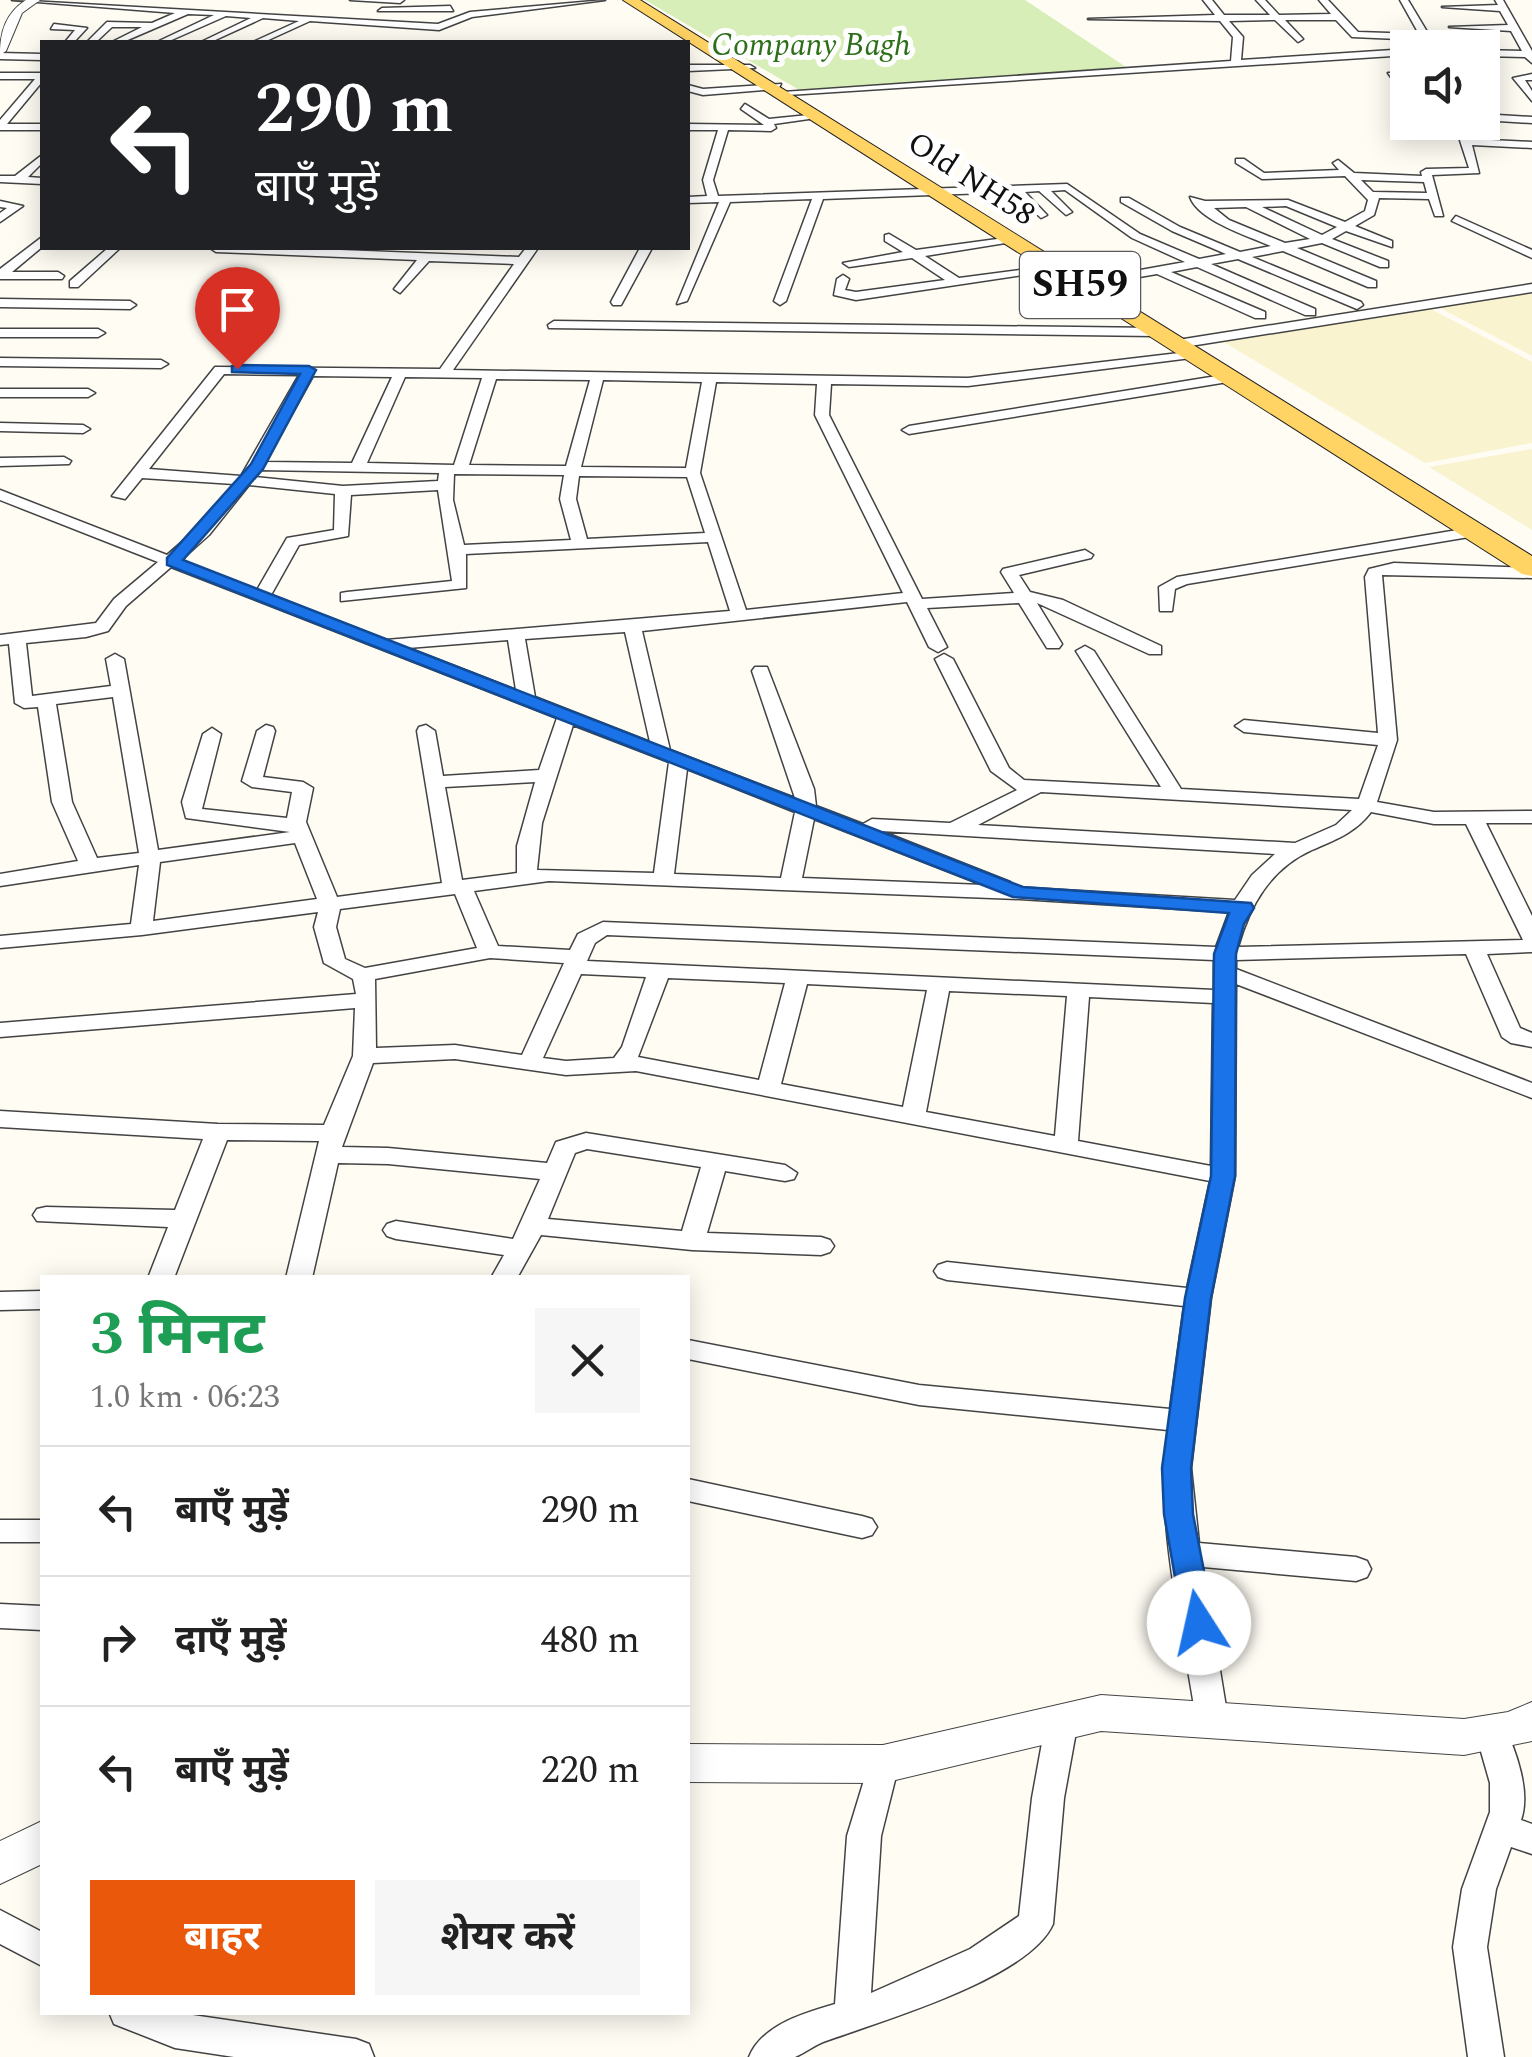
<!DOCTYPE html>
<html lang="hi">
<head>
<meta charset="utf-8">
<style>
	:root { --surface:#fff; --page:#f6f6f6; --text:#222; --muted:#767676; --line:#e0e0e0; --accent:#ea580c }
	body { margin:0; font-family:Spectral,"Noto Sans Devanagari",serif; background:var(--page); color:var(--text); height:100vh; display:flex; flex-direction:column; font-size:38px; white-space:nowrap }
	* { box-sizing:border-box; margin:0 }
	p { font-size:32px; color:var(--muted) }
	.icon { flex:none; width:55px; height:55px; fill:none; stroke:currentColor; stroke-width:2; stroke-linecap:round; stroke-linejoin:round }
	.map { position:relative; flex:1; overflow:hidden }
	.details { position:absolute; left:40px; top:1275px; width:650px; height:740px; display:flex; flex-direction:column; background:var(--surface); border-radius:0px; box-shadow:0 5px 25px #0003 }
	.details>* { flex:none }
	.guide { position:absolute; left:40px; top:40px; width:650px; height:210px; border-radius:0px; box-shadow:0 5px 25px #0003; background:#202124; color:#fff; overflow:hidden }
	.controls { position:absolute; left:1390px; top:30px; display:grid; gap:20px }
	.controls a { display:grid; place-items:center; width:110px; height:110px; border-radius:0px; background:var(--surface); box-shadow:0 5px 25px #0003; font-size:50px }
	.pin { position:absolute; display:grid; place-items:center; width:85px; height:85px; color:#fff; margin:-102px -42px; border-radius:50% 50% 50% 0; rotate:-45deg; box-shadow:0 0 10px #0007 }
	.pin .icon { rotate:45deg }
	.me { position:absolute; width:110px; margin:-55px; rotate:350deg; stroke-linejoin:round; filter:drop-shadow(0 0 8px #0008) }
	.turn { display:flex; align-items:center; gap:35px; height:210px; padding:0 50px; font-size:45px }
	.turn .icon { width:130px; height:130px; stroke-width:2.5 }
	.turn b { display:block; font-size:70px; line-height:85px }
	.round { display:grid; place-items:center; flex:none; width:105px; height:105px; border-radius:0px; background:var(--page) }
	.overview { display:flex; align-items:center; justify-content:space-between; height:170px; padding:0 50px }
	h1 { font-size:60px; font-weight:700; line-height:75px; color:#1e9e55 }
	.cta { display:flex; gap:20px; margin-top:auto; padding:20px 50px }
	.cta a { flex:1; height:115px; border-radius:0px; background:var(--accent); color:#fff; font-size:40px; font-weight:700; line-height:115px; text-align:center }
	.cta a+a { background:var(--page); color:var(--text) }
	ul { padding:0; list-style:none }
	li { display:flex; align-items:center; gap:30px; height:130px; padding:0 50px; border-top:2px solid var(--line) }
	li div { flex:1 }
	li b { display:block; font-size:38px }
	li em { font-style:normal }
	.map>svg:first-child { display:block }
	.farmland { fill:#f9f3d0 }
	.green { fill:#d7eeb8 }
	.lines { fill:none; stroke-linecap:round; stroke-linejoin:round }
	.minor-casing { stroke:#434343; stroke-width:3 }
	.tertiary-casing { stroke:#434343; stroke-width:2 }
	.primary-casing { stroke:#212121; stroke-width:2 }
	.minor { fill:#fff; fill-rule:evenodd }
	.tertiary { fill:#fff; fill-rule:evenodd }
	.primary { fill:#ffd364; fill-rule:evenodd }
	.route { fill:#1a73e8; stroke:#114b97; stroke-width:2.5 }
	.labels { text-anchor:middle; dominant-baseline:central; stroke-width:10; stroke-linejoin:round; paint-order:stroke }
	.far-park-label { font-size:32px; font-style:italic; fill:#2e7019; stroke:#fff }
	.far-street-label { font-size:32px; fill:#101010; stroke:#fff }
	.shield { fill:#fff; stroke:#585858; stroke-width:2.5 }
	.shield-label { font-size:38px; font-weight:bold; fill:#101010 }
</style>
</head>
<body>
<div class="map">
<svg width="1532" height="2057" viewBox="0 0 1532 2057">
	<rect width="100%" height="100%" fill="#fffcf4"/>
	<path class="farmland" d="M1532,292V356L1440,308Z
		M1427,307L1532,362V443L1425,463L1217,338Z
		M1532,449V530L1429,467Z"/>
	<path class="green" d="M645,0H1025L1126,67L801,91Z"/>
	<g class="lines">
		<defs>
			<path id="minor" d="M12,0L438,24L470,12L605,0L472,17L439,30L310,21L264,42H253L299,21L263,18L211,42H201L251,18L226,16L167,42H157L214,15L188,14L123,42H112L142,27H112L96,42H87L107,22L152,23L175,13Z
				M350,0H404L400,3Z
				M1203,0H1212L1224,15H1270L1256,0H1265L1279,15L1331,14L1319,0H1328L1358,32L1419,34L1400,0H1408L1435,45L1427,47L1422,40L1352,37L1336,20H1285L1303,39L1298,42L1275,20L1229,21L1243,37L1241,60L1408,49V55L788,95L783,92L1231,61L1233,37L1220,21L1088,19L1215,15Z
				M1495,0H1503L1532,51V63L1525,57L1482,56V50L1522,51L1511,31L1449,27L1508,25L1500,11L1442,7L1498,5Z
				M450,6L453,11H378L382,8Z
				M54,24L87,28L74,42H65L75,30L51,29Z
				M0,53L42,54V60L0,59Z
				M688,65H750L755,68L688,71Z
				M0,73H42V82L7,124H42V130H0V120L35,79H0Z
				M1388,73H1394L1408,90V100Z
				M1532,74V80H1525L1532,91V101L1513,78Z
				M781,84L778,89L703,95L688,91V85L703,89Z
				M745,104L769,119L818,114L823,117L774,124L776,128L771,131L728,130L713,180L718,196L1067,184L1140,234L1199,259L1226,254L1172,231L1121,202V198H1129L1180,227L1240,252L1271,246C1245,235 1198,220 1190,197L1205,201L1288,200L1345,222L1365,211L1368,200L1345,176L1262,179L1236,163V159H1244L1264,173L1339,170L1333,163L1338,160L1354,173L1422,176L1421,172L1426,169L1469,168L1454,122H1464L1470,139L1532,142V148L1472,145L1479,173L1432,175L1443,216H1435L1429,199L1379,198L1374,215L1355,226L1392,241V247L1346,231L1332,239L1388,261V267H1380L1322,243L1297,248L1376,281V287H1368L1283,251L1252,257L1361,302L1363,305L1357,309L1238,259L1211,264L1315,309V315H1305L1197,267L1171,272L1265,312V318H1255L1157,274L1075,288V282L1079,281L1185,262L1132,238L1065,190L1051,191L1072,212L1066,215L1039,191L1025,192L1047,215L1041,218L1013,192L823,199L786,301L780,305L774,301L812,199L730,202L687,301L677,304L719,202L688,203V197L707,196L703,180L718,130H688V124L764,125L741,109ZM1361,180L1424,182L1427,193L1373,192ZM1286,206L1337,227L1322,235L1262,207ZM1246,207L1310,239L1285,243L1229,220L1214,208Z
				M1482,114L1532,117V123L1482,120Z
				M42,155V163L28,177L42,178V184L0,182V176H15Z
				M0,201L23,206L0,222V213L7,208L0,207Z
				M1456,216L1532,250V258L1452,221Z
				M889,234L916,250L1012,237L1018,241L925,256L959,278L1057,265L1063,269L856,300L834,295L837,279L843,275L849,279L845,290L856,292L945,280L912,258L849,267L843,263L903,252L885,241V235Z
				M42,237V247L12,272H58L64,276L62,279H0V269Z
				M108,248H120L78,287H70V281Z
				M210,248H289L519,257L526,248H538L453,370L968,378L1196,351L1198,354L1191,358L968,386L831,384L829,415L922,599L1014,593L1001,572L1003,569L1085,550L1093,555L1091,558L1019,575L1030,592L1063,600L1161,646V654H1149L1037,603L1062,644L1059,648H1047L1019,603L927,608L947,647L938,652L929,647L907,602L642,631L670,750L795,798L752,671L755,667H767L814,789L816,806L863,824L872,819L950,823L1017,790L991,771L935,659L944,654L953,659L1009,768L1024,780L1161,787L1076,651L1085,646L1094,651L1181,789L1359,799L1378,745L1244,732L1235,726L1244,720L1378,733L1365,577L1369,569L1394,563L1532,568V578L1382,575L1397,740L1377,802L1434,812L1532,811V823H1486L1532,916V952L1487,954L1520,1028L1532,1033V1047L1511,1043L1502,1037L1466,954L1236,960V969L1532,1083V1098L1236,984L1235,1176L1211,1298L1191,1468L1199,1543L1356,1557L1367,1561L1371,1569L1367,1577L1356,1581L1203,1567L1228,1719L1223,1729L1212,1733L1201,1729L1196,1719C1182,1624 1155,1525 1168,1430L919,1405L688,1359V1340L919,1385L1170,1409L1184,1306L947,1280L938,1277L934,1271L938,1265L947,1262L1187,1288L1210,1181L636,1071L566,1075L455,1059L373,1063L342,1147L388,1148L547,1163L556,1142L586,1133L785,1165L797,1173L794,1179L785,1181L725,1171L707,1233L821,1237L830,1240L834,1246L830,1252L821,1255L692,1250L541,1235L517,1278H491L504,1255L396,1239L387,1236L383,1230L387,1224L396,1221L513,1239L540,1179L388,1164L338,1163L312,1278H286L319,1141L227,1140L174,1278H148L168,1227L37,1221L33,1215L37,1209L46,1207L175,1210L203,1139L0,1127V1111L218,1124L324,1125L353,1056L355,1008L0,1037V1023L356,994L353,979L324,963L314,927L318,912L142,935L0,948V936L131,924L139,865L0,886V874L78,861L52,802L38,707L24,708L15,703L9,644L0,645V635L96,623L114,599L158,562L0,500V490L167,555L197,529L234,484L142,478L125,499L112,496L215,367L440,369L514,264L429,261L400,293L394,289L417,260L216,252ZM224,374L299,375L241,476L149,469ZM313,376L392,377L352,463L265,462ZM405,377L482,378L454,465L367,463ZM496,379L590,380L566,466L469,465ZM603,380L702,382L686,468L581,467ZM716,382L817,384L815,415L903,593L746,610L700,473ZM259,470L439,473L438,481L343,486L255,477ZM454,474L564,475L560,499L571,540L464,545L453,500ZM579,476L687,477L705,533L587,539L576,499ZM249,485L335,494L334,530L287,538L257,590L181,560L209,535ZM438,490L452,581L347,592L341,593V601L466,588V554L708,542L730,611L386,640L271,595L299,545L348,536L351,495ZM171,567L557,718L539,770L443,776L435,731L426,725L419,727L417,731L442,883L337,897L306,822L313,788L303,782L263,777L275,731L273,727L266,725L257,731L242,781L252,787L292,792L287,818L202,809L221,734L212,728L203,734L182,802L186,818L290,832L158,850L124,659L115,654L106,659L111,686L32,696L26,643L86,637L108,631L126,606ZM625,632L650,742L535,697L525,639ZM508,640L516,690L408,648ZM113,697L139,853L97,858L72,802L56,704ZM573,725L669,762L654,873L537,870L542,823ZM687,769L795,812L781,878L674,874ZM535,782L517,846V873L462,880L445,787ZM1041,792L1352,810L1336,825L1295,843L978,825ZM1371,812L1434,824H1466L1523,940L1238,947C1250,905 1270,869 1312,850C1335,840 1355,833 1371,812ZM814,819L983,885L802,878ZM881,831L1275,854L1252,875L1235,900L1013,887L1010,882ZM295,843L317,899L153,921L160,862ZM549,881L1020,899L1229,912L1216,947L603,922L578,934L570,950L498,946L474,891ZM455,894L477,948L365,968L345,959L336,927L340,909ZM607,935L1214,960V990L587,961L595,943ZM490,958L564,963L522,1055L455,1045L376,1048L375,979ZM581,974L646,977L622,1047L614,1058L566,1061L543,1058ZM668,978L785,983L759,1080L638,1057ZM807,984L927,990L903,1107L781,1084ZM949,991L1067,996L1055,1136L926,1112ZM1089,997L1213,1003L1211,1166L1078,1141ZM587,1149L701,1167L682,1231L548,1219L575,1153Z
				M640,248H652L621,305H613L611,302Z
				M1532,284V292L1184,347L1177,343L1184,339Z
				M0,299L130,301L136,305L130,309L0,307Z
				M554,321L1156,328L1163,332L1156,336L549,328L548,325Z
				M0,329H98L105,333L98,337H0Z
				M0,358L161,360L168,364L161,368L0,366Z
				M1229,374L1236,378L1234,381L909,434L902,430L909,426Z
				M0,389H88L95,393L88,397H0Z
				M0,423L83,425L90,429L83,433L0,431Z
				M64,457L71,461L69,464L0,466V458Z
				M1475,527L1481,529V535L1187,584L1175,589L1172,611H1160L1159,587L1177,577Z
				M42,1291V1309L0,1310V1292Z
				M688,1479L862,1516L872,1519L877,1527L872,1535L862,1538L688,1501Z
				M0,1520H42V1542H0Z
				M0,1604L42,1606V1630L0,1628Z
				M1062,1707L1073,1711L1078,1721L1064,1798L1053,1924C1029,1979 878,2022 823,2042C813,2046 805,2053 795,2057C783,2057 762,2057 749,2057C762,2025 804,2013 835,2004L847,1836L872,1754L883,1750L894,1754L899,1764L881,1836L871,1993L970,1949L1019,1916L1032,1798L1046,1721L1051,1711Z
				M1492,1720L1503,1724C1516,1750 1531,1792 1521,1820L1532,1824V1854L1511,1847L1496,1889L1487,1947L1504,2057H1468L1453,1947L1462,1889L1490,1812V1783L1476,1734L1481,1724Z
				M0,1910L42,1932V1966L0,1944Z
				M109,2012H172L356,2039L369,2044L374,2057H234L175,2048L114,2024Z"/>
			<path id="tertiary" d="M26,0H40L22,13L6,51L0,55C0,31 6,13 26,0Z
				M1101,1695L1464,1719L1508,1712L1532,1702V1741L1464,1755L1101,1731L883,1783L688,1782V1744L883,1745Z
				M42,1821V1864L0,1884V1841Z"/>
			<path id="primary" d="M623,0H640L1532,556V576L1522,574Z"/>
		</defs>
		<use href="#minor" class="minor-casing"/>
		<use href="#tertiary" class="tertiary-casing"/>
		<use href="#primary" class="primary-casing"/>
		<use href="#minor" class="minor"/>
		<use href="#tertiary" class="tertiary"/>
		<use href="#primary" class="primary"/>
	</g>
	<path class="route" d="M237,365L309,366L316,370L263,469L183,560L1023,887L1251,903L1254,908L1244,924L1236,954L1235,1176L1211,1298L1191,1468L1193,1514L1214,1623L1210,1632L1199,1635L1188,1632L1183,1623L1164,1514L1162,1468L1185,1298L1211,1176L1214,954L1229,913L1013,897L167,565V558L251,464L300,374L232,372V366Z"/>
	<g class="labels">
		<g class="far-park-label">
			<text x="811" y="45">Company Bagh</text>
		</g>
		<g class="far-street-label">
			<text transform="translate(971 179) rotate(33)">Old NH58</text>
		</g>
		<rect class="shield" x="1020" y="252" width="120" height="66" rx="8"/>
		<g class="shield-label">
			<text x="1080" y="285">SH59</text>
		</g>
	</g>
</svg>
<div class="controls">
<a><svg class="icon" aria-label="sound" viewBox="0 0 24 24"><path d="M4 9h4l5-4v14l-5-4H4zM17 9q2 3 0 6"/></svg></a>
</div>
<div class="pin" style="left:237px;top:369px;background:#d93025"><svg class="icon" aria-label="arrive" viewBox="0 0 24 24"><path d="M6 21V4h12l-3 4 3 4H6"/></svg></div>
<svg class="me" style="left:1199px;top:1623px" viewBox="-20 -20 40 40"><circle r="19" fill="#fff"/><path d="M0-13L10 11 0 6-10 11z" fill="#1a73e8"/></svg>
<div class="guide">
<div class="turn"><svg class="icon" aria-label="left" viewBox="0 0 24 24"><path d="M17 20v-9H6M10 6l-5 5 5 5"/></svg><div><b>290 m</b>बाएँ मुड़ें</div></div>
</div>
<section class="details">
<div class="overview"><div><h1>3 मिनट</h1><p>1.0 km · 06:23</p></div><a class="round"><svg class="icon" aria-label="close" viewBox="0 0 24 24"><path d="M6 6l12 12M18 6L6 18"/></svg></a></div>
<ul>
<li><svg class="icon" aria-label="left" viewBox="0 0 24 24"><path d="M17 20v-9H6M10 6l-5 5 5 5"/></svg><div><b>बाएँ मुड़ें</b></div><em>290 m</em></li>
<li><svg class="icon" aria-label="right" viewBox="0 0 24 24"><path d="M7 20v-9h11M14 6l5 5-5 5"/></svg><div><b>दाएँ मुड़ें</b></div><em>480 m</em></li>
<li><svg class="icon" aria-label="left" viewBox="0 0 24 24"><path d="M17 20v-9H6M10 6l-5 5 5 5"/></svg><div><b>बाएँ मुड़ें</b></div><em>220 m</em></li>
</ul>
<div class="cta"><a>बाहर</a><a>शेयर करें</a></div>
</section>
</div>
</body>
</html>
